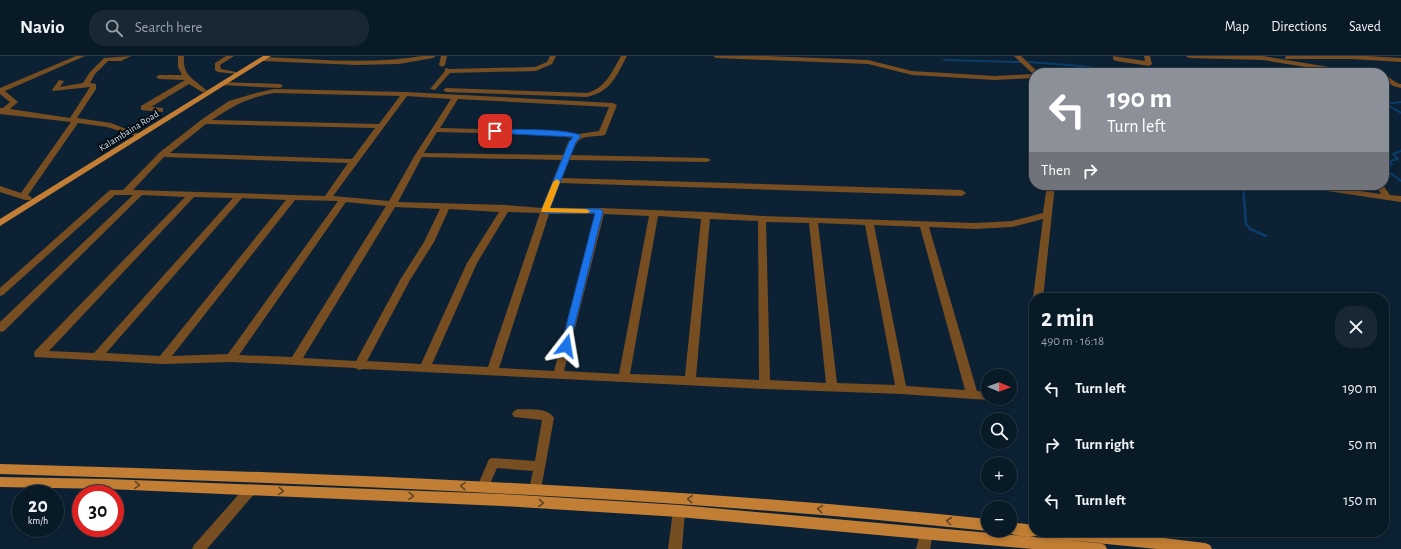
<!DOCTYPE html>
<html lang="en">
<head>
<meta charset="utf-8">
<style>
	:root { --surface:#091a27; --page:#172733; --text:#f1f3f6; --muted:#99a1a7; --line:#293844 }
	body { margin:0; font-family:"Alegreya Sans",sans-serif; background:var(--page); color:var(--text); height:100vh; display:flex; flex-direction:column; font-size:15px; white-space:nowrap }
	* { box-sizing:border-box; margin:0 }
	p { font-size:13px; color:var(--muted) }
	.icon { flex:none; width:22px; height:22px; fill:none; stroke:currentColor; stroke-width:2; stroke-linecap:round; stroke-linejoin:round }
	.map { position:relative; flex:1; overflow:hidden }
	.details { position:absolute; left:1029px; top:237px; width:360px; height:244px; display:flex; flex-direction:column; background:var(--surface); border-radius:16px; box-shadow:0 2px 6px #0003,0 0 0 1px var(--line) }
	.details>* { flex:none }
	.banner { position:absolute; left:1029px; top:12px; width:360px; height:122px; border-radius:16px; box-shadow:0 2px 6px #0003,0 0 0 1px var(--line); background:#8c9099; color:#fff; overflow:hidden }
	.needle { width:26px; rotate:91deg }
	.controls { position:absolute; left:981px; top:313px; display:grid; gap:8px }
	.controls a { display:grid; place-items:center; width:36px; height:36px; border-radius:50%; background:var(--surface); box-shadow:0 2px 6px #0003,0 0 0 1px var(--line); font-size:20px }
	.speed { position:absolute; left:12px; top:429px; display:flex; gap:8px; font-size:20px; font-weight:700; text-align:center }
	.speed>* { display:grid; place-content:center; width:52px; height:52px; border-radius:50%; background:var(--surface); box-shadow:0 2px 6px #0003,0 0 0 1px var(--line); line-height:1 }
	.speed small { font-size:10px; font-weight:400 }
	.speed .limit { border:6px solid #d22; background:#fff; color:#111 }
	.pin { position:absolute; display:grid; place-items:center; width:34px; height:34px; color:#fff; margin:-17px; border-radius:8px; box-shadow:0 2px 6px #0006 }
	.me { position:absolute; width:44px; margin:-22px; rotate:14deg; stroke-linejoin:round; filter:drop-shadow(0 0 3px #0008) }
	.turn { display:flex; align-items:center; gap:14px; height:84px; padding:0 12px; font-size:18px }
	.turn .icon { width:52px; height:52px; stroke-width:2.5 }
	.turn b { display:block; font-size:28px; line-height:34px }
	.then { display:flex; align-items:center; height:38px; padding:0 12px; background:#0003; gap:8px; font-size:15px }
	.round { display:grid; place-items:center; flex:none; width:42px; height:42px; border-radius:16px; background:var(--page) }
	.overview { display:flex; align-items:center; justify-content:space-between; height:68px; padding:0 12px }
	h1 { font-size:24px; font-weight:700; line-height:30px }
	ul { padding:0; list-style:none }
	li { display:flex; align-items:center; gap:12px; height:56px; padding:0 12px }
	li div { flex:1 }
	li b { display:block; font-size:15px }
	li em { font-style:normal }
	header { display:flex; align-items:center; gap:24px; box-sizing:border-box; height:56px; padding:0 20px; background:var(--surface); border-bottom:1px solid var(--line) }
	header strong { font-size:19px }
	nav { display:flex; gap:22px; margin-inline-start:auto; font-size:14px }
	.search { width:280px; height:36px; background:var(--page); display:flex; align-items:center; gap:10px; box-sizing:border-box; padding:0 14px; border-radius:16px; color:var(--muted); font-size:15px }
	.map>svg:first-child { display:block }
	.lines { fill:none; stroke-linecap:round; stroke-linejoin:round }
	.stream-far1 { stroke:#0b3d6c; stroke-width:2 }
	.stream { stroke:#0b3d6c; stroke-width:2.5 }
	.minor { fill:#774d22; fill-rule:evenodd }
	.major { fill:#c27e34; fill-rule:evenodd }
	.oneway { stroke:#624423 }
	.route { fill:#1a73e8; stroke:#114b97 }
	.slow { fill:#f59e0b }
	.labels { text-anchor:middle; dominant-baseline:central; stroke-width:4; stroke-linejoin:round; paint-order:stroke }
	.far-street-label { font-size:10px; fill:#cad7e3; stroke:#030b12 }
</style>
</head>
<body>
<header>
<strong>Navio</strong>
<div class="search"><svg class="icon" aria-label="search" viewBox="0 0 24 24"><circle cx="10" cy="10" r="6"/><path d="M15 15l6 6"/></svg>Search here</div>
<nav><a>Map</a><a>Directions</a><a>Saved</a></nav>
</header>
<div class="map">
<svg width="1401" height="493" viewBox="0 0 1401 493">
	<rect width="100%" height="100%" fill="#0c2234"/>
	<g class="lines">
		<path class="stream-far1" d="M944,4L1021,6
			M1029,6L1080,10L1133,17
			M1384,48L1401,46
			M1386,48L1401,57
			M1384,112H1387L1392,108L1390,105L1398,103L1393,98L1401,95
			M1384,116L1392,118L1401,125"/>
		<path class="stream" d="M1243,129L1246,168L1250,173L1266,180"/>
		<path class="minor" d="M76,0H85L5,35L18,46L10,53L70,62L90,31L53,35L52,34L59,24L64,25L60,31L83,27L90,16L104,2L131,0L121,5H108L95,18L90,27L96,28V33L77,62L111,67L139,78L135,80L107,71L78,67L28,139L32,142L31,144H25L0,136V130L21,137L71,66L0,58V52H3L10,46L0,38V32Z
			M178,0H184C182,21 195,23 207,35L202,36L189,28L151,51L163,52V56L141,54V50L185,24L159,23L156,21L159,19H182L178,11Z
			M226,0H234L220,9L221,13L236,16V18L218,16L215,14V7Z
			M422,0H436L433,2L399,8L357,9L262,5L259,3L262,1C315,3 369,9 422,0Z
			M441,0H447L445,9L442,11L439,9Z
			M550,0H556L552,8L536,15L450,17L435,34L430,33L445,15V12L450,13L535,11L547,6Z
			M621,0H627C616,20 612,35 587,41L446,36L443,34L446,32L587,37C606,32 612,15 621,0Z
			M713,0H765L868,4L912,15L995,20L1033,18L1014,0H1021L1039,17H1034V22L995,24L912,19L868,8L716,2Z
			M1113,0L1145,5L1144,0H1150L1152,8L1149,10L1116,5L1113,3Z
			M1186,0H1263L1329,11L1371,15L1374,17L1329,15L1263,4L1189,2Z
			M1287,0H1367L1401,2V6L1351,3H1285V1Z
			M1384,19C1391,21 1394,27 1401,28V32L1393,30L1384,23Z
			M222,26L280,28L283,30L280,32L220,29L219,28Z
			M274,33L405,36L613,47L617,49L605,79C583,83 580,76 571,99L707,102L711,104L707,106L569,104L562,122L962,134L966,137L962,140L560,127L550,152H600L706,156L762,160L975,167L1012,165L1043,157L1047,129H1055L1043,242H1034V244L1033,242L1043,163L1012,171L975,173L929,171L977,335L988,336V342H993L988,344L901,338L765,333L363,313L359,314L355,312L231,306L163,308L35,301L34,298L35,295L185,141L142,139L4,275L0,276V266L133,139H115L3,239L0,240V232L110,134H123L159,97L201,64L229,45L256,37ZM274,37L400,40L379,68L212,64C234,49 247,42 274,37ZM407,40L451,43L415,99L389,145L333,140ZM458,43L609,51L599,75L578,78L554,75L440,72ZM206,68L375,72L352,103L170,97ZM437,76L554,79L572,82L568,86L563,99L424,97ZM164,101L348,107L325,140L133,134ZM422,101L561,104L542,152L506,149L398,146ZM194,141L233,142L94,297L49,295ZM242,142L286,144L160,300L106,297ZM295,144L338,145L228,298L172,300ZM346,146L386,150L292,301L239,299ZM395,151L440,153L424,186L400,224L356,305L303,302ZM449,153L499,156L467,207L421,308L367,305L410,224L434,186ZM508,156L540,157L488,311L432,308L477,207ZM549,158H595L554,315L499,312ZM604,158L649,160L619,318L564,315ZM658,160L701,163L685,320L630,318ZM710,163L758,165L759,324L696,321ZM766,166L809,167L826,327L770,324ZM818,167L865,169L895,329L837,327ZM874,169L920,171L965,334L906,330Z
			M1296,129H1318L1381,138L1375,129H1383L1390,139L1401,140V146L1300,131Z
			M518,353C529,354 548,351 554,362L541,433L539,437L535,438L531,437L529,433L533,415L497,412L487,435L483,436L479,435L477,431L489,403L493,402L535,405L542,364L514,361L512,358L514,355Z
			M251,428L255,429L257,433L255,437L207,493H192L194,489L247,429Z
			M679,449L684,451L685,455L682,493H668L673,455L674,451Z
			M926,472L931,474L933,478L930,493H916L921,474Z"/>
		<path class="major" d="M263,0H271L0,170V163Z
			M0,408C330,417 660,429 988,463V474H990L988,475C660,440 330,428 0,418Z
			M0,421L108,423L502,438L679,449L1100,487L1105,489L1107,493H1033L679,461L502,450L108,433L0,431Z
			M1010,466L1034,469V476H1114L1205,487L1210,489L1212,493H1157L1046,482L1041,480L1040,477L1039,479C1030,483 1014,479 1005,476L1004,474H1010Z"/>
	</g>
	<defs><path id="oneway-chevron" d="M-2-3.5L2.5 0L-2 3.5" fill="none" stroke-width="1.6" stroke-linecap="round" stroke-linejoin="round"/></defs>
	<g class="oneway">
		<use href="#oneway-chevron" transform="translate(137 429) rotate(2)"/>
		<use href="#oneway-chevron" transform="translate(463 430) rotate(-178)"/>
		<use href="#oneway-chevron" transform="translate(281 435) rotate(2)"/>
		<use href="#oneway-chevron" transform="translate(411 440) rotate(2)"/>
		<use href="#oneway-chevron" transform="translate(690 443) rotate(-176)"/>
		<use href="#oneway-chevron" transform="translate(541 447) rotate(4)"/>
		<use href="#oneway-chevron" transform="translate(820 453) rotate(-175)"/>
		<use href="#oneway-chevron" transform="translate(949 465) rotate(-173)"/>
	</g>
	<path class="route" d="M495,73C510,74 571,72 581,80L576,86L550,152L600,153L603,155L569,292H562L561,290L595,157H545L541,155L569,86L573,81L492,77V74Z"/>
	<path class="slow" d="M557,123L560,126L550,152L586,153L590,155L588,157L542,156L541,155L553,126Z"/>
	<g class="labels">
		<g class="far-street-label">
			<text transform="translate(129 75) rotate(-32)">Kalambaina Road</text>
		</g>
	</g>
</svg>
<div class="controls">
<a><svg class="needle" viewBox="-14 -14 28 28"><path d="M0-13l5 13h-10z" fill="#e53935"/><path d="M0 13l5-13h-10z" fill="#99a1a7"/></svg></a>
<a><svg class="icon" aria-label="search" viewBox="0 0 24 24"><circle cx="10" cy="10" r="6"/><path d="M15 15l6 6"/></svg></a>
<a>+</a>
<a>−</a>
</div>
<div class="speed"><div>20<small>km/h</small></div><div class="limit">30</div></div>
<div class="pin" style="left:495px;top:75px;background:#d93025"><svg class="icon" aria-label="arrive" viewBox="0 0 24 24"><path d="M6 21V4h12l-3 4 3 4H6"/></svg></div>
<svg class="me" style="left:566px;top:290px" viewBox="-20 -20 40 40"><path d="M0-17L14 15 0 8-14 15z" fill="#1a73e8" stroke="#fff" stroke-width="4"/></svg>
<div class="banner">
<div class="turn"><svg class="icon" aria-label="left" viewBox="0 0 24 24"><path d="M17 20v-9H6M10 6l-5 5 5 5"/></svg><div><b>190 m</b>Turn left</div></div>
<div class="then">Then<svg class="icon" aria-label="right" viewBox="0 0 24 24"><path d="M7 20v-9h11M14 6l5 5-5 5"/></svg></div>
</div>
<section class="details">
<div class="overview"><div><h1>2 min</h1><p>490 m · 16:18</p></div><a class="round"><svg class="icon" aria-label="close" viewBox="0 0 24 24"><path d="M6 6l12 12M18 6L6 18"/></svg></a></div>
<ul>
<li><svg class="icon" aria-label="left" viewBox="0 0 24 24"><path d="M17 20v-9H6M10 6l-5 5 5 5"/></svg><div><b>Turn left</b></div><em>190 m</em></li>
<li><svg class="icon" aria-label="right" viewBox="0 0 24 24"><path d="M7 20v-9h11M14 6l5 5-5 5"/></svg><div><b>Turn right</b></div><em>50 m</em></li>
<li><svg class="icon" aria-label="left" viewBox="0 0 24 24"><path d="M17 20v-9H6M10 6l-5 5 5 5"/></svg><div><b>Turn left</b></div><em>150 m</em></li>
</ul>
</section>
</div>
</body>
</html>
